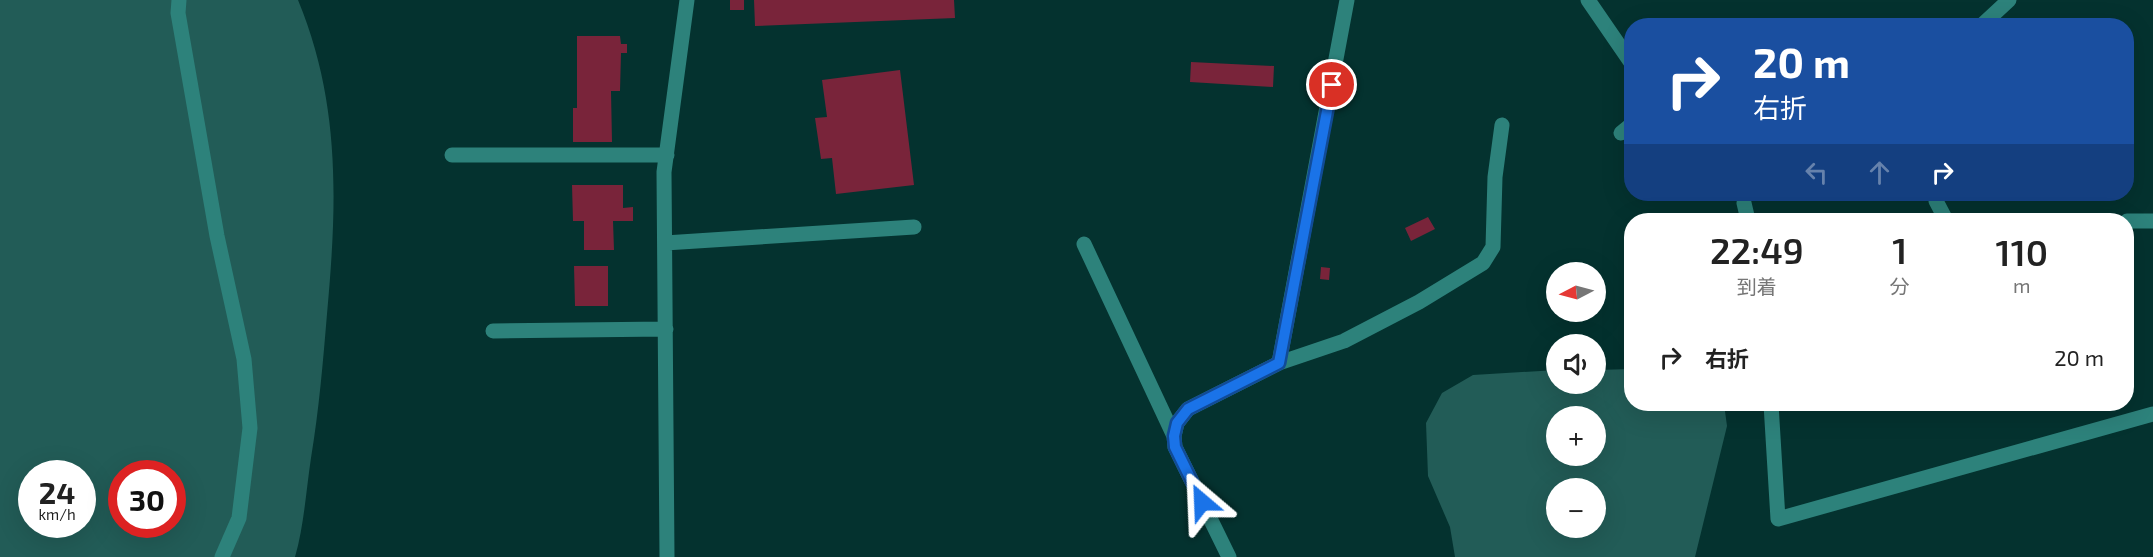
<!DOCTYPE html>
<html lang="ja">
<head>
<meta charset="utf-8">
<style>
	:root { --surface:#fff; --page:#f6f6f6; --text:#222; --muted:#767676 }
	body { margin:0; font-family:"Exo 2","Noto Sans JP",sans-serif; background:var(--page); color:var(--text); height:100vh; display:flex; flex-direction:column; font-size:22px; white-space:nowrap }
	* { box-sizing:border-box; margin:0 }
	p { font-size:20px; color:var(--muted) }
	.icon { flex:none; width:33px; height:33px; fill:none; stroke:currentColor; stroke-width:2; stroke-linecap:round; stroke-linejoin:round }
	.map { position:relative; flex:1; overflow:hidden }
	.side { position:absolute; left:1624px; top:213px; width:510px; height:198px; display:flex; flex-direction:column; background:var(--surface); border-radius:24px; box-shadow:0 6px 24px #0002 }
	.side>* { flex:none }
	.top-card { position:absolute; left:1624px; top:18px; width:510px; height:183px; border-radius:24px; box-shadow:0 6px 24px #0002; background:#1a4fa0; color:#fff; overflow:hidden }
	.needle { width:39px; rotate:264deg }
	.fabs { position:absolute; left:1546px; top:262px; display:grid; gap:12px }
	.fabs a { display:grid; place-items:center; width:60px; height:60px; border-radius:50%; background:var(--surface); box-shadow:0 6px 24px #0002; font-size:30px }
	.speed { position:absolute; left:18px; top:460px; display:flex; gap:12px; font-size:30px; font-weight:700; text-align:center }
	.speed>* { display:grid; place-content:center; width:78px; height:78px; border-radius:50%; background:var(--surface); box-shadow:0 6px 24px #0002; line-height:1 }
	.speed small { font-size:15px; font-weight:400 }
	.speed .limit { border:9px solid #d22; background:#fff; color:#111 }
	.pin { position:absolute; display:grid; place-items:center; width:51px; height:51px; color:#fff; margin:-26px; border:3px solid #fff; border-radius:50%; box-shadow:0 2px 6px #0007 }
	.me { position:absolute; width:66px; margin:-33px; rotate:334deg; stroke-linejoin:round; filter:drop-shadow(0 0 4px #0008) }
	.turn { display:flex; align-items:center; gap:21px; height:126px; padding:0 30px; font-size:27px }
	.turn .icon { width:78px; height:78px; stroke-width:2.5 }
	.turn b { display:block; font-size:42px; line-height:51px }
	.lanes { display:flex; align-items:center; height:57px; padding:0 30px; background:#0003; justify-content:center; gap:30px; direction:ltr }
	.lanes .off { opacity:.35 }
	.eta { display:flex; justify-content:space-evenly; align-items:center; height:102px; text-align:center }
	.eta b { font-size:36px; font-weight:600; line-height:42px }
	ul { padding:0; list-style:none }
	li { display:flex; align-items:center; gap:18px; height:84px; padding:0 30px }
	li div { flex:1 }
	li b { display:block; font-size:22px }
	li em { font-style:normal }
	.map>svg:first-child { display:block }
	.green { fill:#225c57; fill-rule:evenodd }
	.building { fill:#79243a }
	.lines { fill:none; stroke-linecap:round; stroke-linejoin:round }
	.minor { stroke:#2d827b; stroke-width:15 }
	.route-casing { stroke:#114b97; stroke-width:15 }
	.route { stroke:#1a73e8; stroke-width:10 }
</style>
</head>
<body>
<div class="map">
<svg width="2153" height="557" viewBox="0 0 2153 557">
	<rect width="100%" height="100%" fill="#04322f"/>
	<path class="green" d="M0,0H298C341,104 337,204 327,314C323,362 319,410 311,458C306,491 304,526 295,557H0ZM32,474H82V525H32ZM122,474H172V525H122Z
		M1632,369V404H1724L1727,426L1695,557H1455L1450,527L1428,476L1426,423L1442,393L1473,375L1557,370V384H1596V370ZM1557,417H1596V456H1557ZM1557,489H1596V528H1557Z"/>
	<path class="building" d="M730,0H744V10H730Z
		M754,0H954L955,18L755,26Z
		M577,36H620L621,44H627V53H621L620,91H611L612,142H573V108H577Z
		M1191,62L1274,66L1273,87L1190,82Z
		M900,70L914,185L836,194L832,158L821,159L815,118L827,117L822,80Z
		M572,185H623V208L633,207V221H613L614,250H584V221H573Z
		M1428,217L1435,229L1411,241L1405,228Z
		M574,266H608V306H575Z
		M1321,267L1330,268L1329,280L1320,279Z"/>
	<g class="lines">
		<path class="minor" d="M179,0L178,13L217,236L244,359L250,428L239,518L222,557
			M1588,0L1632,64
			M1981,26L2009,0
			M1621,133L1632,124
			M452,155H667
			M1936,194V201L1946,220
			M1744,203L1748,220
			M2127,221H2153
			M665,243L914,227
			M1084,244L1174,436
			M493,331L666,329
			M1279,363L1347,0
			M1771,404L1778,519L2153,414
			M667,557L664,172L687,0
			M1229,557L1175,447L1174,436L1177,423L1188,409L1279,363L1344,341L1419,302L1483,263L1493,247L1495,177L1502,125"/>
	</g>
	<g class="lines">
		<defs>
			<path id="route" d="M1202,502L1175,447L1174,436L1177,423L1188,409L1279,363L1332,85"/>
		</defs>
		<use href="#route" class="route-casing"/>
		<use href="#route" class="route"/>
	</g>
</svg>
<div class="fabs">
<a><svg class="needle" viewBox="-14 -14 28 28"><path d="M0-13l5 13h-10z" fill="#e53935"/><path d="M0 13l5-13h-10z" fill="#767676"/></svg></a>
<a><svg class="icon" aria-label="sound" viewBox="0 0 24 24"><path d="M4 9h4l5-4v14l-5-4H4zM17 9q2 3 0 6"/></svg></a>
<a>+</a>
<a>−</a>
</div>
<div class="speed"><div>24<small>km/h</small></div><div class="limit">30</div></div>
<div class="pin" style="left:1332px;top:85px;background:#d93025"><svg class="icon" aria-label="arrive" viewBox="0 0 24 24"><path d="M6 21V4h12l-3 4 3 4H6"/></svg></div>
<svg class="me" style="left:1202px;top:502px" viewBox="-20 -20 40 40"><path d="M0-17L14 15 0 8-14 15z" fill="#1a73e8" stroke="#fff" stroke-width="4"/></svg>
<div class="top-card">
<div class="turn"><svg class="icon" aria-label="right" viewBox="0 0 24 24"><path d="M7 20v-9h11M14 6l5 5-5 5"/></svg><div><b>20 m</b>右折</div></div>
<div class="lanes"><svg class="icon off" aria-label="left" viewBox="0 0 24 24"><path d="M17 20v-9H6M10 6l-5 5 5 5"/></svg><svg class="icon off" aria-label="ahead" viewBox="0 0 24 24"><path d="M12 20V5M6 11l6-6 6 6"/></svg><svg class="icon" aria-label="right" viewBox="0 0 24 24"><path d="M7 20v-9h11M14 6l5 5-5 5"/></svg></div>
</div>
<section class="side">
<div class="eta">
<div><b>22:49</b><p>到着</p></div>
<div><b>1</b><p>分</p></div>
<div><b>110</b><p>m</p></div>
</div>
<ul>
<li><svg class="icon" aria-label="right" viewBox="0 0 24 24"><path d="M7 20v-9h11M14 6l5 5-5 5"/></svg><div><b>右折</b></div><em>20 m</em></li>
</ul>
</section>
</div>
</body>
</html>
